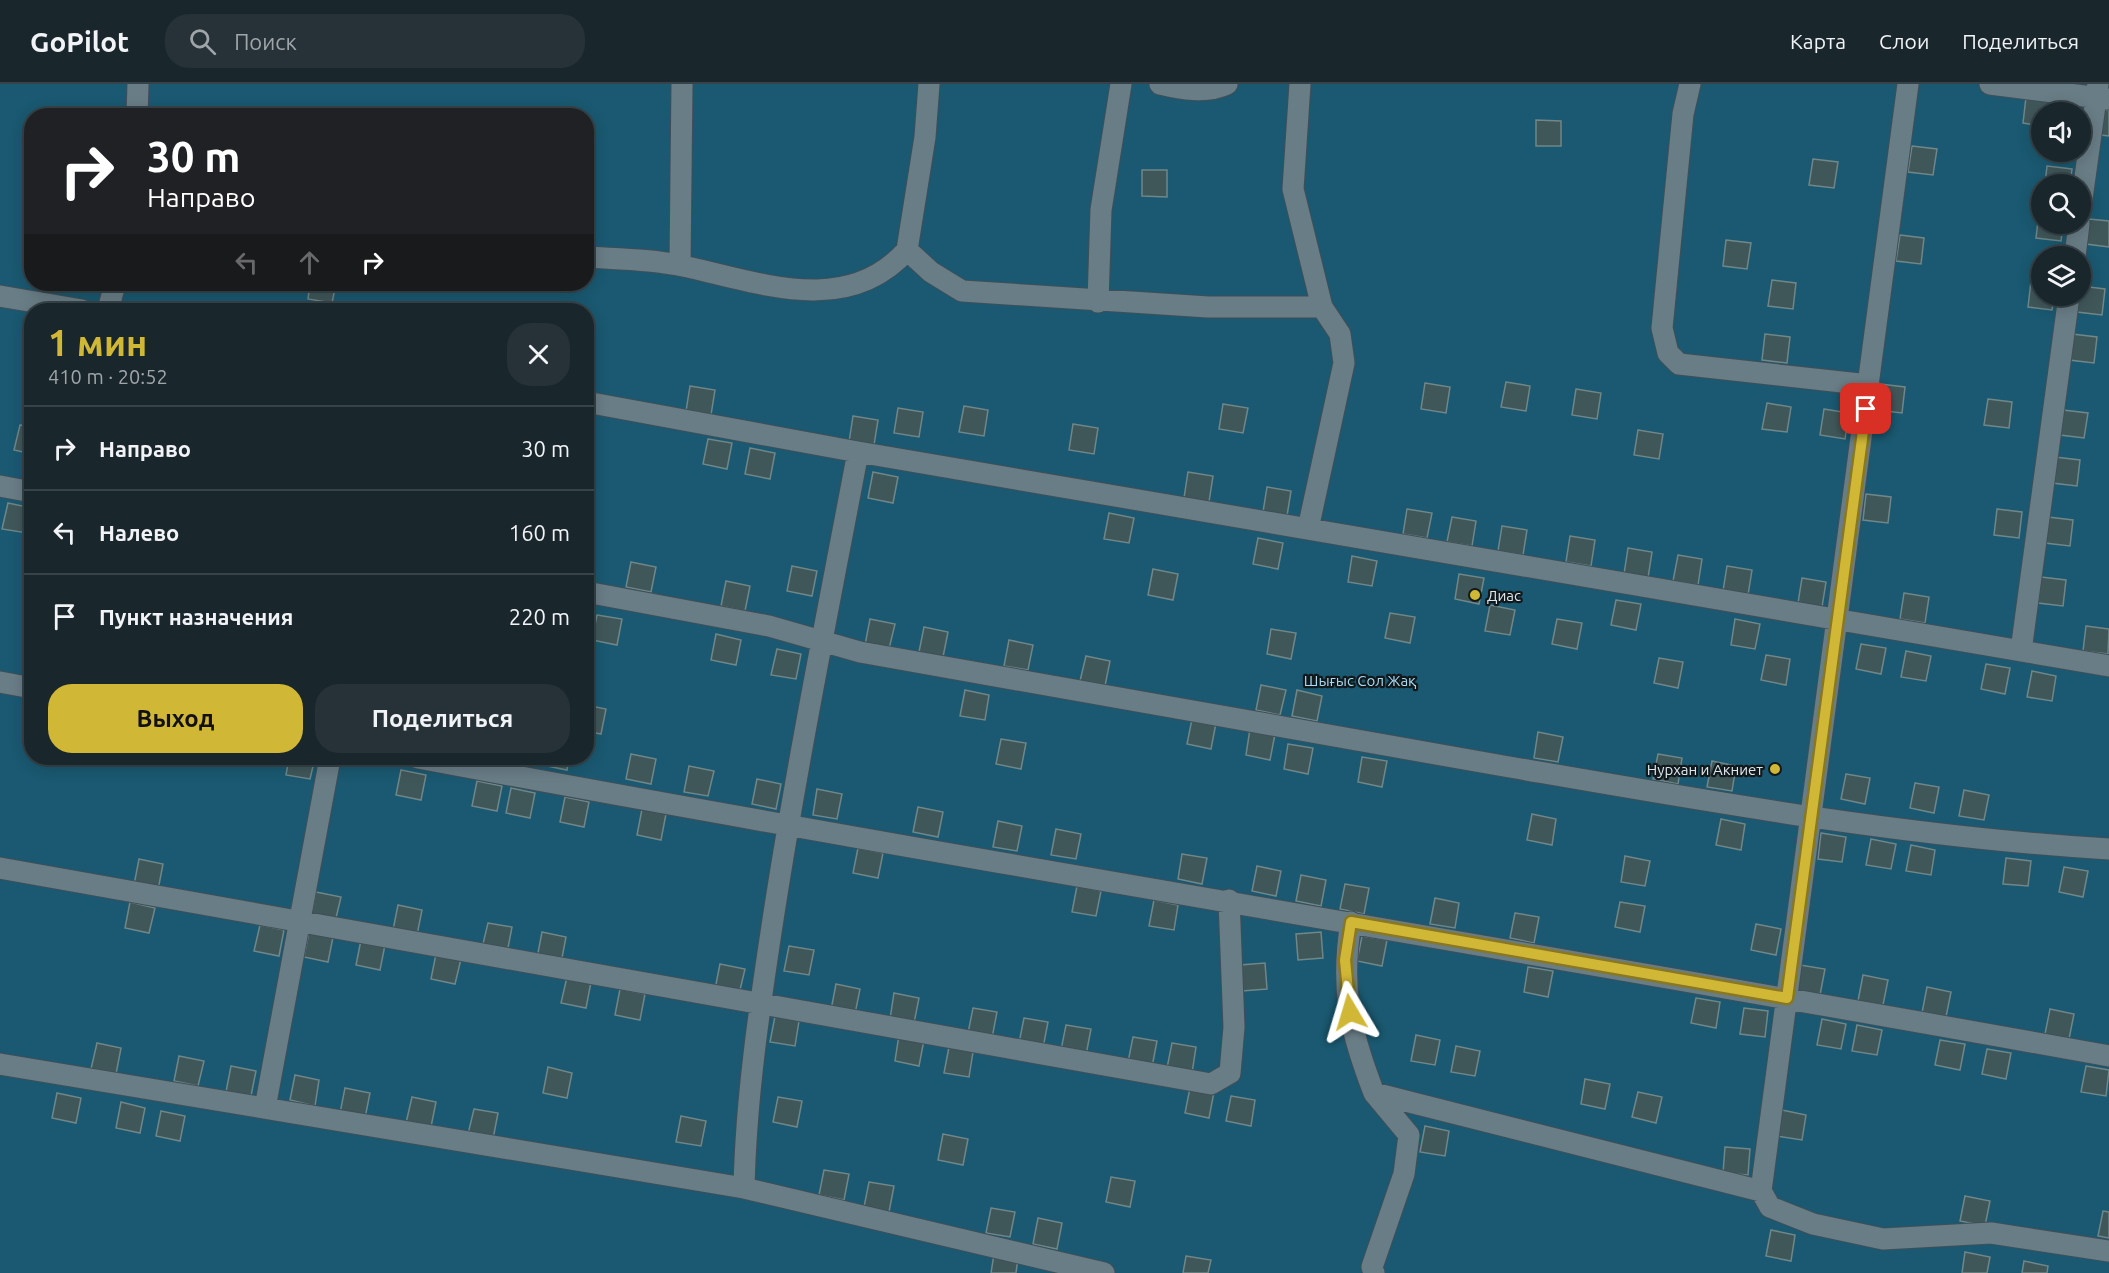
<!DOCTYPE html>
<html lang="ru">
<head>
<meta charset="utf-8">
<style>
	:root { --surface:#19262c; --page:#263238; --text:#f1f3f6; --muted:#9fa5a9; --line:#374348; --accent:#d1b736 }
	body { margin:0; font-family:Ubuntu,sans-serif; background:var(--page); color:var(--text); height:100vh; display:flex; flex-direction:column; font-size:22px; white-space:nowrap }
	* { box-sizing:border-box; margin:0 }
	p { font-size:20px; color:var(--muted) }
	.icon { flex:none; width:33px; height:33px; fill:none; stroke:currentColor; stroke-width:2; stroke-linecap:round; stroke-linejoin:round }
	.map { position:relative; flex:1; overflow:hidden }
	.side { position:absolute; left:24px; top:219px; width:570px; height:462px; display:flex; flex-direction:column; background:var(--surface); border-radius:24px; box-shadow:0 3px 15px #0003,0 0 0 2px var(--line) }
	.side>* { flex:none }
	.guide { position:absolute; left:24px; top:24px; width:570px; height:183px; border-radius:24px; box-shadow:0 3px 15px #0003,0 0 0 2px var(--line); background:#202124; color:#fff; overflow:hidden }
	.tools { position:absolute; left:2031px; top:18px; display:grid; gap:12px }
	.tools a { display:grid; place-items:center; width:60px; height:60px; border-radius:50%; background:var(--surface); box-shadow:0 3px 15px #0003,0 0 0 2px var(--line); font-size:30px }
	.pin { position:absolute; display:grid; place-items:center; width:51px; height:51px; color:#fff; margin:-26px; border-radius:12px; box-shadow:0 3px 9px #0006 }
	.me { position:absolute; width:66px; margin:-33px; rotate:353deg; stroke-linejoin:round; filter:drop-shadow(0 0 4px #0008) }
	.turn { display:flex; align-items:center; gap:21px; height:126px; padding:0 24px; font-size:27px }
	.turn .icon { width:78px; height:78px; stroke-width:2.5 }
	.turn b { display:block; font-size:42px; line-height:51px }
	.lanes { display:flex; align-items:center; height:57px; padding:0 24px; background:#0003; justify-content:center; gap:30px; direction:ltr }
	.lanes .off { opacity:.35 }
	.round { display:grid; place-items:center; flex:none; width:63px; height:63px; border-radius:24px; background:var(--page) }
	.head { display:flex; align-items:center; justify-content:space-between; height:102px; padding:0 24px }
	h1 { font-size:36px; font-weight:600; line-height:45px; color:var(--accent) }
	.cta { display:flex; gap:12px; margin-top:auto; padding:12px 24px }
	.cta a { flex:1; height:69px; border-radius:24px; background:var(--accent); color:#111; font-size:24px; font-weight:600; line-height:69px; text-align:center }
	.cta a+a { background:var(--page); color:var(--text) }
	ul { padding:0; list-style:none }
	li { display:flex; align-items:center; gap:18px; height:84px; padding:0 24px; border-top:2px solid var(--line) }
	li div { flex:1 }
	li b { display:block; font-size:22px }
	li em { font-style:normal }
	header { display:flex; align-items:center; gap:36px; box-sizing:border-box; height:84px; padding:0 30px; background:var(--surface); border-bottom:2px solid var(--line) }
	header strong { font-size:28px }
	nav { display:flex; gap:33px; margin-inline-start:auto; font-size:21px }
	.search { width:420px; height:54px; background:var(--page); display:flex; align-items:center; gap:15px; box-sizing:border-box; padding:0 21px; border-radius:24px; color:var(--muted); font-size:22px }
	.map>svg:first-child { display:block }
	.green { fill:#1a5971; fill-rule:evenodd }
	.building { fill:#405759; stroke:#6f8789; stroke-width:1.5 }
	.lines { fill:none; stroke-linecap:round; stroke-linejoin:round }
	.street-casing { stroke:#404f57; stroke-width:23 }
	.street { stroke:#697d86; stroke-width:21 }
	.route-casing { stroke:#887723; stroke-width:15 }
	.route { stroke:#d1b736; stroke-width:10 }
	.poi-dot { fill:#d1b736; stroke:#11191d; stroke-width:2 }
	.labels { text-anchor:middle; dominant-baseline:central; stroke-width:4.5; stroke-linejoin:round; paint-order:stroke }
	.poi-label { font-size:15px; fill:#dce7ec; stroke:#11191d; text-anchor:start }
	.park-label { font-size:15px; fill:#acdbf2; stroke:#11191d }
</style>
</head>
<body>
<header>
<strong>GoPilot</strong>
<div class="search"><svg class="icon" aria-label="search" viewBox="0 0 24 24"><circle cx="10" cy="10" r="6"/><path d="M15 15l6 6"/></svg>Поиск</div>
<nav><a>Карта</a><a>Слои</a><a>Поделиться</a></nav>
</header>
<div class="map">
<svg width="2109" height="1189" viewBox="0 0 2109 1189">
	<rect width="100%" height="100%" fill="#21333b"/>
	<path class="green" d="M0,0H2109V1189H0ZM2042,28H2080V68H2042ZM32,32H586V200H32ZM2042,100H2080V140H2042ZM2042,172H2080V212H2042ZM32,226H586V674H32Z"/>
	<path class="building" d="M2026,13L2051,17L2050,28H2042V42L2023,39Z
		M2104,26H2109V52L2101,51Z
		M1536,36L1561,37V62H1536Z
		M1912,62L1937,65L1933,91L1908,88Z
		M1813,75L1838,78L1834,104L1809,101Z
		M2047,82L2072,85L2070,100H2045Z
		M1142,86H1167V113L1142,112Z
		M2039,128L2042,129V140H2063L2061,157L2036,154Z
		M2089,135L2109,137V163L2086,160Z
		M1900,151L1924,154L1921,180L1896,177Z
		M1726,156L1751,159L1747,185L1723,182Z
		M1772,196L1796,199L1793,225L1768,222Z
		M2031,197L2042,198V212H2054L2052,226L2028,223Z
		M310,200H336L332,219L308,215Z
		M2081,202L2105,205L2102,231L2077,228Z
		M1765,250L1790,253L1787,279L1762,276Z
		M2072,250L2097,253L2094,279L2069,276Z
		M1506,298L1530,302L1526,327L1501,323Z
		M1425,299L1450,303L1446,329L1421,325Z
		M1880,300L1905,303L1902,329L1877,326Z
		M690,302L715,306L711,331L686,327Z
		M1576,305L1601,309L1597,335L1572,331Z
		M1988,315L2012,318L2009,344L1984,341Z
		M1767,319L1791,323L1787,348L1762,345Z
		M1223,320L1248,324L1243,349L1219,345Z
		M964,322L988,326L984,352L959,348Z
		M898,324L923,328L919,353L894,349Z
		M1824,325L1849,329L1845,355L1820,351Z
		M2063,326L2088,329L2084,354L2060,351Z
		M853,332L878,336L874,361L849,358Z
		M1073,340L1098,344L1094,370L1069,366Z
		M20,341L32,343V370L14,366Z
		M1638,346L1663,350L1659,375L1634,371Z
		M708,355L732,359L727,385L703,380Z
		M750,364L775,369L770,395L745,390Z
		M2055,373L2080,376L2077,402L2052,399Z
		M873,388L898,393L893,419L868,414Z
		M1188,388L1213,392L1209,418L1184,414Z
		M1267,403L1291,407L1287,432L1263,428Z
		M1866,410L1891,413L1888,439L1863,436Z
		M8,419L32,424L27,449L2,445Z
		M1407,425L1432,429L1427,454L1403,450Z
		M1997,425L2022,428L2019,454L1994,451Z
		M1109,429L1134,434L1129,459L1104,455Z
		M1452,433L1476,437L1472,462L1447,458Z
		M2048,433L2073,436L2070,462L2045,459Z
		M1502,442L1527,446L1523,471L1498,467Z
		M1570,452L1595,456L1591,482L1566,478Z
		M1258,454L1283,459L1278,485L1253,480Z
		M1628,464L1652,468L1648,494L1624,490Z
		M1678,471L1702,475L1698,501L1673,497Z
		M1352,472L1377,477L1372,502L1348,498Z
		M631,478L656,483L651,508L626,503Z
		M792,482L817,487L812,512L787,507Z
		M1727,482L1752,486L1748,511L1723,507Z
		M1153,485L1178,490L1173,516L1148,511Z
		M1459,490L1484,494L1479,520L1455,515Z
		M2041,493L2066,496L2063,522L2038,519Z
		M1802,494L1826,498L1822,523L1798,519Z
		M726,497L750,502L745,527L721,522Z
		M1904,509L1929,513L1925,539L1900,535Z
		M1616,516L1641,520L1636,546L1611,541Z
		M1490,521L1515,526L1510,551L1485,547Z
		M1390,529L1415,533L1410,559L1385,554Z
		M597,531L622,535L617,561L592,556Z
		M870,535L895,540L889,565L865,561Z
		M1557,535L1582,539L1577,565L1552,560Z
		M1735,535L1760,540L1755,565L1731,561Z
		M2086,542L2109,545L2108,570L2083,567Z
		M924,543L948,548L943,573L919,568Z
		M1271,545L1296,549L1291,575L1267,570Z
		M716,550L741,556L736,581L711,576Z
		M1009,556L1033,561L1028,586L1004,582Z
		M1861,560L1886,564L1881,590L1856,585Z
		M777,565L801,570L796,595L771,591Z
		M1906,567L1931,572L1926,597L1901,593Z
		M1766,571L1790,575L1786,601L1761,596Z
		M1086,572L1110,577L1105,602L1080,597Z
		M1659,574L1683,578L1678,604L1654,599Z
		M1986,580L2010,584L2005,610L1981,605Z
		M2032,587L2056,592L2052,617L2027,613Z
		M1261,601L1286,606L1280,631L1256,626Z
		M965,606L989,611L985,636L960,632Z
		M1297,606L1322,612L1317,637L1292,632Z
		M586,621L606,625L601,650L586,647Z
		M1192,635L1216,639L1211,665L1187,660Z
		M1250,645L1275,650L1270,676L1246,671Z
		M1538,648L1563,653L1558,678L1534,674Z
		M1001,655L1026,659L1021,685L996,680Z
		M1288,660L1313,664L1308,690L1284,685Z
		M631,670L656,675L651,700L626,695Z
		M1658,670L1682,674L1678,700L1653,695Z
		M1362,673L1387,677L1382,703L1358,698Z
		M289,674H315L310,695L286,691Z
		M544,674H569L567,686L542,681Z
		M1712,677L1736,682L1732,707L1707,703Z
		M689,682L714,687L708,712L684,708Z
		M401,686L426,691L421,716L396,711Z
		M1846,690L1870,694L1865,720L1841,715Z
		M757,695L781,700L776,725L752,720Z
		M477,697L502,702L497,727L472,722Z
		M1915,699L1939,703L1934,729L1910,724Z
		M511,704L535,709L530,734L506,729Z
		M817,705L842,710L837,735L813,731Z
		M1964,706L1989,711L1984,736L1959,732Z
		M565,713L589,718L584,743L560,738Z
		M918,723L943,728L938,753L913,748Z
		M642,725L666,730L661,756L637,751Z
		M1532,730L1556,735L1552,761L1527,756Z
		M1721,735L1745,740L1741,766L1716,761Z
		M998,737L1022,742L1017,767L993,763Z
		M1056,745L1081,750L1076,775L1051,771Z
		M1821,749L1846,753L1842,778L1818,775Z
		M1871,755L1896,760L1891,785L1866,781Z
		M1911,761L1935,766L1931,791L1906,787Z
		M858,764L883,769L878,794L853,789Z
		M1182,770L1207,774L1202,800L1178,795Z
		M1625,772L1650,777L1645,802L1621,798Z
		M2006,774L2031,777L2028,802L2003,800Z
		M139,775L163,780L158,806L134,801Z
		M1257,782L1281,787L1276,812L1252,807Z
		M2064,783L2088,787L2083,813L2059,808Z
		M1301,791L1326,796L1321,822L1296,817Z
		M1345,800L1369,804L1364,830L1340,825Z
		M1077,802L1101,807L1096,832L1072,828Z
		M316,808L341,813L335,838L311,833Z
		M1435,814L1459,819L1455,844L1430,840Z
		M1154,816L1178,821L1174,846L1149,842Z
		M130,818L155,824L149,849L125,844Z
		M1620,818L1645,822L1640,848L1615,843Z
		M398,821L422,826L417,851L393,846Z
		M1515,829L1539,833L1534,859L1510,854Z
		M488,839L512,843L507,869L482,864Z
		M1756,840L1781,845L1776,871L1751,866Z
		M260,841L284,846L279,872L254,867Z
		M309,848L333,853L328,878L304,873Z
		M542,848L566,853L561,879L537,874Z
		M1321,848L1323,874L1298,876L1296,850Z
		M1362,852L1387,856L1382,882L1357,877Z
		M361,856L385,861L380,886L356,881Z
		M789,862L814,866L809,891L784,887Z
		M436,870L461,875L455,900L431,895Z
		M1265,879L1267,905L1242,907L1240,881Z
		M720,880L745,885L739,910L715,905Z
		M1800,881L1825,885L1820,911L1795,906Z
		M1528,883L1553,887L1548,913L1524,908Z
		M1863,891L1888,896L1883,921L1858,917Z
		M567,893L591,898L586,924L561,919Z
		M836,900L860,905L855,930L831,926Z
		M1927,903L1951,908L1946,933L1922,929Z
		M620,905L645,910L640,936L615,931Z
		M894,909L919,914L914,939L890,935Z
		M1696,914L1720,918L1716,944L1691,939Z
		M973,924L997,928L992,954L968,949Z
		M1744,924L1768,927L1765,953L1740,950Z
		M2050,925L2074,930L2069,955L2045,950Z
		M775,932L799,937L795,962L770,958Z
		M1024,934L1048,938L1043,964L1019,959Z
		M1822,935L1846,940L1841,965L1817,961Z
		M1066,941L1091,945L1086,971L1061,966Z
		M1857,941L1882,946L1877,971L1852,967Z
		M899,951L924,956L919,982L895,977Z
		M1416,951L1440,956L1435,981L1411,977Z
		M1133,953L1157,957L1152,983L1128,978Z
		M1940,956L1965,960L1960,986L1935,981Z
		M97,959L121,964L116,990L91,985Z
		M1172,959L1196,963L1192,989L1167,984Z
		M1456,962L1480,967L1475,992L1451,988Z
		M949,963L973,968L969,993L944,989Z
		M1987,965L2011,969L2006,995L1982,990Z
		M179,972L204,977L198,1002L174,997Z
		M231,982L256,987L251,1012L226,1008Z
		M2086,982L2109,986L2106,1012L2081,1008Z
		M548,983L572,989L567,1014L543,1009Z
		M295,991L319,996L315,1022L290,1016Z
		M1585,995L1610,1000L1605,1025L1581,1020Z
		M345,1004L370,1009L365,1034L340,1029Z
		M1190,1004L1214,1008L1209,1034L1185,1029Z
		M1638,1008L1662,1013L1656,1039L1632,1033Z
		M57,1009L81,1014L76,1039L52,1034Z
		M1231,1012L1255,1016L1251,1042L1226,1037Z
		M412,1013L436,1018L431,1043L406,1039Z
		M778,1013L802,1017L797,1043L773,1038Z
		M121,1018L145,1024L140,1049L116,1044Z
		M474,1025L498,1029L493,1055L468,1050Z
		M1782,1026L1806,1031L1802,1056L1777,1052Z
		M161,1027L185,1032L180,1057L156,1052Z
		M681,1032L706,1037L701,1062L676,1058Z
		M1425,1042L1449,1047L1445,1072L1420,1068Z
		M943,1050L968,1055L963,1081L938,1076Z
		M1725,1063L1750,1065L1748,1091L1723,1089Z
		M824,1086L849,1090L844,1116L819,1111Z
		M1111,1093L1135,1097L1130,1123L1106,1118Z
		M869,1098L894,1102L889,1128L864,1123Z
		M1965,1112L1990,1117L1985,1142L1960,1137Z
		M991,1124L1015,1128L1010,1153L986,1149Z
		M2103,1127L2109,1128V1154L2098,1152Z
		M1038,1134L1062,1139L1057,1165L1033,1160Z
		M1771,1146L1795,1151L1791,1177L1766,1172Z
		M1965,1168L1990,1173L1987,1189H1962Z
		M994,1170L1018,1174L1016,1189H991Z
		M1186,1172L1211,1176L1208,1189H1183Z
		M2024,1177L2048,1182L2047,1189H2022Z"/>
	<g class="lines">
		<defs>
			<path id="street" d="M929,0L925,53L907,166L931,188L962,207L1208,223H1322
				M1160,0C1181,5 1206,10 1227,0
				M1300,0L1293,105L1322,223L1340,250L1344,279L1308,445
				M1690,0L1683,30L1662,244L1668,269L1679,280L1869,301
				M1990,0L2108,15
				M137,32L138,0
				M2080,129L2098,0
				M2075,172L2079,140
				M586,173C618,175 651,175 683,182C758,198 847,234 907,166
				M680,181L682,0
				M0,212L82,226
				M1098,218L1101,126L1121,0
				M108,226L115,200
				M586,318L858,368L2109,582
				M0,402L32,408
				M586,508L769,542L860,568C1073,606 1285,643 1498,681C1701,716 1904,753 2109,765
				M2021,567L2069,212
				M0,598L32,604
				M418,674C980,779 1546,870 2109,972
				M0,784L1211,1000L1230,989L1234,943L1229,816
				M1351,838C1340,905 1350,947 1374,1009L1761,1107L1770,1123L1813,1140L1883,1155L1991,1149L2109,1167
				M0,980L744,1104L1104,1189
				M1374,1009L1409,1051L1404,1090L1372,1183L1374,1189
				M265,1024L330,674
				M744,1104C746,1012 760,920 774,829C798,675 829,521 858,368
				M1761,1107L1908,0"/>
		</defs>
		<use href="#street" class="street-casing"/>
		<use href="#street" class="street"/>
	</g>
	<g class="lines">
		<defs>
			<path id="route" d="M1350,928L1345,876L1351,838L1787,914L1866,325"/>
		</defs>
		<use href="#route" class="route-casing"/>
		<use href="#route" class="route"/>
	</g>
	<g class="poi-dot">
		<circle cx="1475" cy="511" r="6"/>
		<circle cx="1775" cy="685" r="6"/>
	</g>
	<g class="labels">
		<g class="poi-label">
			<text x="1487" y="511">Диас</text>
			<text x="1763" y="685" text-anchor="end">Нурхан и Акниет</text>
		</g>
		<g class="park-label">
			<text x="1360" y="596">Шығыс Сол Жақ</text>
		</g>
	</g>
</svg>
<div class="tools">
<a><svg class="icon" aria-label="sound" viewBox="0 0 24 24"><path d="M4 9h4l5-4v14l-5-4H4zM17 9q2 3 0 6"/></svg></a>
<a><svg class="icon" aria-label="search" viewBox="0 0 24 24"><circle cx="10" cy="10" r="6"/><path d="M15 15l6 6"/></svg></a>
<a><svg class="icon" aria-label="layers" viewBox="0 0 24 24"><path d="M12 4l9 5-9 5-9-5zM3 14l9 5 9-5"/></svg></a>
</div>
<div class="pin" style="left:1866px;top:325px;background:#d93025"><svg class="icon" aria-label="arrive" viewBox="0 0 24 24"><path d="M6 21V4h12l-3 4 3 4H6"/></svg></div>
<svg class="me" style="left:1350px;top:928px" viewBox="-20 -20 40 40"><path d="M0-17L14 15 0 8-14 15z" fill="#d1b736" stroke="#fff" stroke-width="4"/></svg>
<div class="guide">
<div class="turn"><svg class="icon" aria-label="right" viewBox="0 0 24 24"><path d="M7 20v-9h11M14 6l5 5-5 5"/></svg><div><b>30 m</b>Направо</div></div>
<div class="lanes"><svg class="icon off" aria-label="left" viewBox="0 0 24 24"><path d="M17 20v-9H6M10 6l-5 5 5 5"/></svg><svg class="icon off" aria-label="ahead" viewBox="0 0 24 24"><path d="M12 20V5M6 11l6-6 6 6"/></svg><svg class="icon" aria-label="right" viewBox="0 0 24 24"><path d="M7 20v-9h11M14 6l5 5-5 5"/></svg></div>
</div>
<section class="side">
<div class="head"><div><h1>1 мин</h1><p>410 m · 20:52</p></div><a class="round"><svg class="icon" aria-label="close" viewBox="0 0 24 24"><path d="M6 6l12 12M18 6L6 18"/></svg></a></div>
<ul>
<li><svg class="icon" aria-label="right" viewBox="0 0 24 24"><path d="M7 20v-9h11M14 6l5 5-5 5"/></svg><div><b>Направо</b></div><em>30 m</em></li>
<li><svg class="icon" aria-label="left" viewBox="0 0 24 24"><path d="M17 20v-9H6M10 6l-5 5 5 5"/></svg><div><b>Налево</b></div><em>160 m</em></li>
<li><svg class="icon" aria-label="arrive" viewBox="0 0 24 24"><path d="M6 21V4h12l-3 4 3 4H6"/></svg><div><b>Пункт назначения</b></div><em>220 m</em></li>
</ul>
<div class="cta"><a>Выход</a><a>Поделиться</a></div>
</section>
</div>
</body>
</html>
